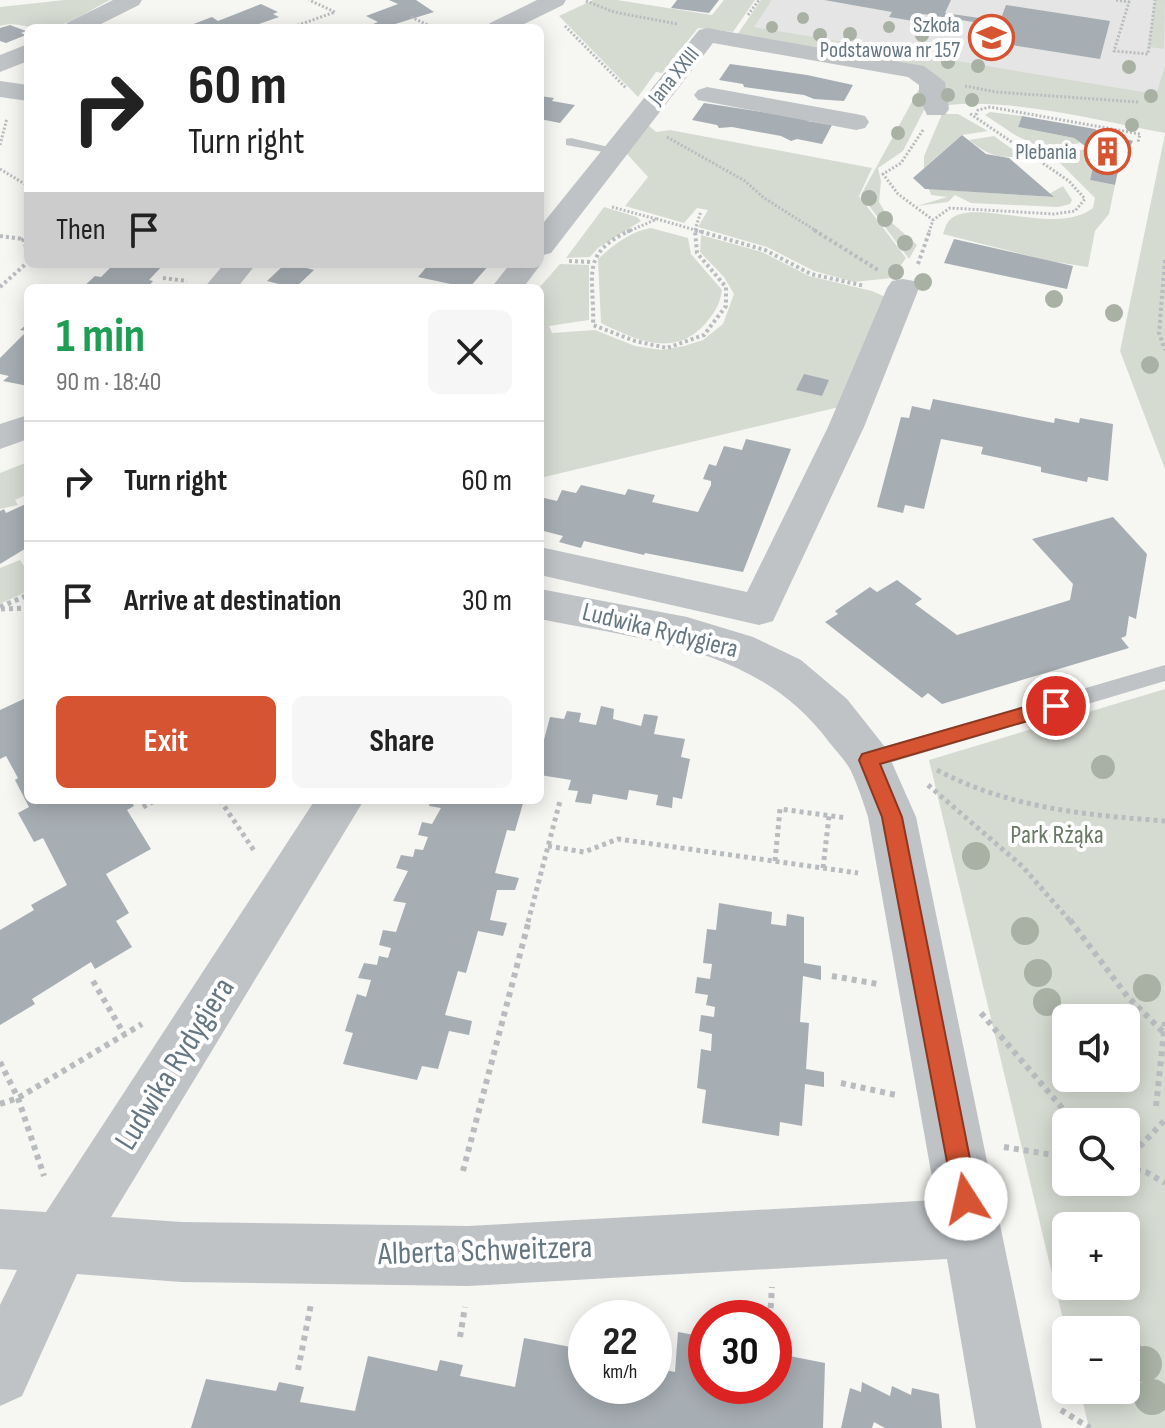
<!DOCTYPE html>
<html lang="en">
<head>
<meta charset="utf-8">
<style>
	:root { --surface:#fff; --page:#f6f6f6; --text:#222; --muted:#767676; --line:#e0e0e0; --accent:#d75432 }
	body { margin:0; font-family:"Sofia Sans Condensed",sans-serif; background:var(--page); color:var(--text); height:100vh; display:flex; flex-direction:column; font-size:30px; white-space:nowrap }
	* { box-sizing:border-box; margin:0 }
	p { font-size:26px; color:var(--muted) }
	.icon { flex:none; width:44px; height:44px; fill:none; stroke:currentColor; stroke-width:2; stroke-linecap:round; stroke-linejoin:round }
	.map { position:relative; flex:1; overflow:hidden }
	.panel { position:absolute; left:24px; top:284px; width:520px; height:520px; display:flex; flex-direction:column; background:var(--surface); border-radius:12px; box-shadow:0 4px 20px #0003 }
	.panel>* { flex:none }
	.banner { position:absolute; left:24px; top:24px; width:520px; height:244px; border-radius:12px; box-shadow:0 4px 20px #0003; background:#fff; color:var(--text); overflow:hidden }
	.fabs { position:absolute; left:1052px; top:1004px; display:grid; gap:16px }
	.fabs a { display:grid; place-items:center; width:88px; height:88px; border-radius:12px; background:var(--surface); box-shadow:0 4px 20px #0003; font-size:40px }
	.speed { position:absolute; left:568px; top:1300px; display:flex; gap:16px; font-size:40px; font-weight:700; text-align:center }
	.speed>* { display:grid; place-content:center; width:104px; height:104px; border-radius:50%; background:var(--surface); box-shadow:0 4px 20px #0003; line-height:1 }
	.speed small { font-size:20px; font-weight:400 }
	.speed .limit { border:12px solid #d22; background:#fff; color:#111 }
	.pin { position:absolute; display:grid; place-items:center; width:68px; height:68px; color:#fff; margin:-34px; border:4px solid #fff; border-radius:50%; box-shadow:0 2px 8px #0007 }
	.me { position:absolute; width:88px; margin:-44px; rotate:350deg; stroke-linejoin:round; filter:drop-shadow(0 0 6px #0008) }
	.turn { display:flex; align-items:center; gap:28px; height:168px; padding:0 32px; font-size:36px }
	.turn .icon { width:104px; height:104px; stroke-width:2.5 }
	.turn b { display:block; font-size:56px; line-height:68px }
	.then { display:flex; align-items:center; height:76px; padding:0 32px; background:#0003; gap:16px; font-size:30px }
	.round { display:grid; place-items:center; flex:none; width:84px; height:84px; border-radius:12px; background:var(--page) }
	.summary { display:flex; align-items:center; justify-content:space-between; height:136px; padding:0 32px }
	h1 { font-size:48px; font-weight:700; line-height:60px; color:#1e9e55 }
	.button { display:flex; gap:16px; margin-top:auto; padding:16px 32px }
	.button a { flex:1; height:92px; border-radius:12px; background:var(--accent); color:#fff; font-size:32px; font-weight:700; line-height:92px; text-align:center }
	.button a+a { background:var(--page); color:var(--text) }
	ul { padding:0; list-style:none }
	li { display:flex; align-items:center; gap:24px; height:120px; padding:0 32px; border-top:2px solid var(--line) }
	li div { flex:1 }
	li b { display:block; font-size:30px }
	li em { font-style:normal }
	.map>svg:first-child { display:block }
	.built { fill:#e4e5e4 }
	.green { fill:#d6dbd2; fill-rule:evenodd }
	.building { fill:#a7aeb3 }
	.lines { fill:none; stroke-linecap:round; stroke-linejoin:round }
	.path-far3 { stroke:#b9bcbe; stroke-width:3; stroke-dasharray:2 2; stroke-linecap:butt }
	.path-far2 { stroke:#b9bcbe; stroke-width:4; stroke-dasharray:3 3; stroke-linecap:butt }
	.path-far1 { stroke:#b9bcbe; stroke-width:5; stroke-dasharray:4 4; stroke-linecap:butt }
	.path { stroke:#b9bcbe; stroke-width:6; stroke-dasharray:5 5; stroke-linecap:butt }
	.lane { fill:#bfc3c6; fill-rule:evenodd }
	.street { fill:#bfc3c6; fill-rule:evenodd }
	.tree { fill:#a9b1a5 }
	.route { fill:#d75432; stroke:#8c3720; stroke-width:2 }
	.labels { text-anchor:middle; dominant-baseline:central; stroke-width:8; stroke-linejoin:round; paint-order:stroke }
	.far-poi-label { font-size:22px; fill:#677782; stroke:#fff; text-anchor:end }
	.far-street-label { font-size:22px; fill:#677782; stroke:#fff }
	.street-label { font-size:26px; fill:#677782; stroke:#fff }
	.park-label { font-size:26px; fill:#6a7965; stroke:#fff }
	.near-street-label { font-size:32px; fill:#677782; stroke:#fff }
</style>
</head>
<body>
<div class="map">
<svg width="1165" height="1428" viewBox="0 0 1165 1428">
	<rect width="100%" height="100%" fill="#f6f6f3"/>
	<path class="built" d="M772,0H1165V65L1156,94L753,27Z"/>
	<path class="green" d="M65,0H110C92,9 70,24 51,28C32,31 18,20 0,26V7Z
		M593,0H617L712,15L724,0H755L733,32L698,28L662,73L656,72L638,97L559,16Z
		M761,0H772L754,27L1156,94L1165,65V133C1098,121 988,91 924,110L903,151L878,168L881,181L879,202L891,222L917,245L909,259L861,195L919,89L940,93V78L737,35Z
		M1155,0H1165L1164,49L1149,47Z
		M990,112L1022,116L1018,127L1074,138L1080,143L1046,150L1015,135L985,115Z
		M942,114H958L988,131L962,135L924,168V156Z
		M648,125L656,132L670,130L872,168L859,196L906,258L892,278L854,282L814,271L767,247L698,227L708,210L697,208L684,223L625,206L648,177L627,154Z
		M1165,134V469L1120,351Z
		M994,136L1022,156C998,160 985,153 969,140Z
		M1089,148L1096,154L1090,180L1115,185L1109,214L1095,231L1088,267L1049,261L943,234C945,229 946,222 952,218C977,199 1058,236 1093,208L1095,198L1054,157Z
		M1063,186L1072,200L1070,204L1058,207L971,203L955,195L948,202L917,206L947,197L931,195L929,189L1052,197L1049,194Z
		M604,207L637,217L641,221L598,248L590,257L566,258Z
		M651,228L688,238L691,254L722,290C720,303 717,309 709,319C679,359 639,342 601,323L598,259C613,245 631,231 651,228Z
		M701,235L762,252L809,276L872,291L890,299L852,404L540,478L539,288L560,264L589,265V320L549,326L552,333L595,330L635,346L662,350L684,346L703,340L723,324L734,294L724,277L700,252Z
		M28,462V494L15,500L18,505L0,509V473Z
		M20,560L28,572V591L0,604V568Z
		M1165,689V1428H1089L1080,1390H1126V1330L1066,1332L929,760ZM1066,1018H1126V1078H1066ZM1066,1122H1126V1182H1066ZM1066,1226H1126V1286H1066Z"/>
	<path class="building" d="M389,0H416L434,12L392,25L398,28H363L378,22L366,16L398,4Z
		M677,0H719L709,13L671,8Z
		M824,0H951L945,13L1000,21L1006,5L1110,21L1100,59L992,42L995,34L983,32L986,24L923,14L919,22L889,17L892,12Z
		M261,4L278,12L273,14L279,17L248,28H183L212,17L218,21Z
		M10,25L26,31L21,33L26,35L6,43L0,41V28Z
		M730,64L807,75L853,85L844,101L814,99L804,95L744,87L743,84L719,80Z
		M540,96L554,98L552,101L575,105L560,123L540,119Z
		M704,103L808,119L807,121L832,125L822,144L797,139L791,141L781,136L732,127L719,128L717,125L692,120Z
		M1022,116L1095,129L1106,137L1114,135L1133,141L1130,147L1123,148L1115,185L1090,180L1096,154L1074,138L1018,127Z
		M962,135L986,154L1009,158L1054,197L925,189L913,178Z
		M954,239L1073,266L1067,289L944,263Z
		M114,264H164L149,280L153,281L147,288H82L95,276L101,277Z
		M285,264H291L314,270L295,288L267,281Z
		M429,264H490L469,288L418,277Z
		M28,323V386L3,381L9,376L0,374V358L27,331L20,330Z
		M804,374L829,380L822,396L796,390Z
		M933,399L1054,423L1055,418L1079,423L1080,418L1113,424L1108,481L1088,477L1087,482L1041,472V467L981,454L983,447L941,439L924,509L905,505L903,513L877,507L901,417L909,418L912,406L930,410Z
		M746,439L791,449L743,572L645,553L644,555L584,541L581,548L559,542L563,536L540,530V497L557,501L562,490L576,493L581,485L625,495L628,489L655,495L652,502L698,512L711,485V481L703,479L709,464L716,466L724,446L742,450Z
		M28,503V547L0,564V511L4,509L6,513Z
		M1113,517L1147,554L1136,619L1129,616L1126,636L1121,638L1129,648L942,704L928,693L922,698L825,622L838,614L835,611L870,587L877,592L897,580L922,599L915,604L957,635L1070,600L1073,584L1032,539Z
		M28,697V800H131L134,806L127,810L151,849L106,874L129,913L116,921L132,947L95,969L91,962L32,999L35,1004L0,1025V930L34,910L31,905L67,885L43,838L34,842L18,813L29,807L15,780L18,778L6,756L0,759V710Z
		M601,706L614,709L613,719L641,726L644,714L658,716L654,734L685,739L681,757L690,759L682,799L673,797L672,808L656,805L658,795L629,790L627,800L593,794L591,804L575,802L578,791L568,790L571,780L540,775V755L550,717L564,719L567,711L581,713L579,722L596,725Z
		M431,800H524L515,831L507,830L495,873L519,878L515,890H497L490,920L507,923L503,936L478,931L466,973L458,971L445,1015L472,1021L469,1035L449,1031L438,1069L422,1066L417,1080L343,1064L353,1033L345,1031L357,994L366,997L371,980L358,978L364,963L377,965L379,956L388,958L391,948L379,945L383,930L396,932L406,903L393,901L408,871L396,868L401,855L413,857L415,849L423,850L428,837L418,835L422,822L432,824L441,808L429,806Z
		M719,903L772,912L771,924L786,926L787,914L804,917V963L821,966V980L803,976L800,1022L809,1023L806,1069L824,1072V1087L805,1084L802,1126L780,1122L779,1136L702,1123L706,1090L697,1088L701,1049L711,1051L712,1034L699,1031L701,1015L714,1017L715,1007L706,1005L708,995L695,993L697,977L710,979L712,964L703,963L707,929L716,930Z
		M678,1332L706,1337V1386H774V1353L825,1363L823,1428H191L206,1379L276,1391L279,1382L304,1387L300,1402L355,1411L368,1356L437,1371L440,1360L463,1365L460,1376L515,1387L524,1338L586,1350V1386H654V1368L675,1372Z
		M862,1382L890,1396L892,1386L911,1395L912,1388L939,1394L942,1428H885L874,1422L872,1428H841L850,1388L861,1392Z"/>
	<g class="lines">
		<path class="path-far3" d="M1116,0L1129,2L1114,51L1148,54L1155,0
			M586,1L614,12L677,24
			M748,15L759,0
			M411,17L434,28
			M263,26L267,28
			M565,26L626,88
			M290,28L335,12L309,0
			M965,86L996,92L1138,102
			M976,115L978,110L990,107L1140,134L1138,142
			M923,130L901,163L883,174L898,194L933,220
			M667,137L745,181L764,198L818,232
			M0,145L7,118
			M1036,157L1071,148
			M0,169L28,186
			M612,207L656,219
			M695,230L702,232
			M695,230L701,211
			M627,232L657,219L695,230
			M929,232L933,220L950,208L1054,214L1075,211L1085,199L1069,181L969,113"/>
		<path class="path-far2" d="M631,230C578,254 595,276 593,325L635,341L667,348L704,335L726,306V287L697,253L695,230
			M695,230L765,250L811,274L865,286
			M814,230L878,270
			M28,235L23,239L28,252
			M0,236L23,239
			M1165,260L1159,333L1165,350
			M569,261L592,262
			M918,264L930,230
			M163,278L187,281
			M0,287L28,262"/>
		<path class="path-far1" d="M26,555L28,558
			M0,607L28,595
			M1,609L28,608
			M937,770C1009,808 1085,815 1165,821
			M928,785L1022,866L1071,922
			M220,800L255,852
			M143,807L156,800
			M548,846L584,852L618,839L858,873
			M775,861L780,809L847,818
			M823,868L829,816
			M528,922L560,801"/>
		<path class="path" d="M1070,920L1127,996L1165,1034
			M832,976L878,984
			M93,981L124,1034
			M981,1013L1074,1122
			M0,1062L18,1098L44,1176
			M841,1083L896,1095
			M0,1104L18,1098L142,1024
			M1156,1106L1165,1022
			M1004,1147L1066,1157
			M1126,1161L1165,1120
			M1126,1168L1146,1172L1165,1183
			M463,1171L529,920
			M617,1318L619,1299
			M770,1318L772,1287
			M460,1337L465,1307
			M298,1370L311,1304
			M1061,1410L1090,1428"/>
		<path class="lane" d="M571,138L621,150L614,154L566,145V139Z
			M1165,665V681L869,769L861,767L858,760L861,753L869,751Z"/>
		<path class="street" d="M113,0H142L139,5L93,28H63L67,23Z
			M537,0H566L563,5L516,28H486L490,23Z
			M707,28L924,66L945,82L949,109L945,115H927L919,98V85L908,77L713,43L551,253L540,256V227L699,30Z
			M28,44V61L0,72V55Z
			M0,81L28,85V101L0,97Z
			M707,87L856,114L865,116L869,122L865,128L856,130L698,100L694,95L698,90Z
			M540,262L541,264L523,288H491L510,264Z
			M224,264H256L237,288H204Z
			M903,279L914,281L919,288L864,427L773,621L759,625L540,575V547L747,592L828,427L887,288L892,281Z
			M28,415V439L0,449V424Z
			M540,589L687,617L753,637L801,660L847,699L885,747L916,817L1042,1428H976L947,1259L468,1286L181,1282L77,1274L22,1396L0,1406V1305L17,1270L0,1269V1209L46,1212L315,800H364L111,1217L181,1222L468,1226L936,1200L868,817C863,802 858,786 851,771C846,761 836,751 829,742C758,647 648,641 540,619Z"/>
	</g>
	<g class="tree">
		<circle cx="803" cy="18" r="6"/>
		<circle cx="772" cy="27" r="6"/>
		<circle cx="889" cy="27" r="6"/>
		<circle cx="850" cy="34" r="7"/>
		<circle cx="979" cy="34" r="7"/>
		<circle cx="820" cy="35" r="7"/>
		<circle cx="922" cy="35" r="7"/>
		<circle cx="900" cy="53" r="7"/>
		<circle cx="948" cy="62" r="7"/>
		<circle cx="978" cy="66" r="7"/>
		<circle cx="1129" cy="67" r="7"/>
		<circle cx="948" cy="95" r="7"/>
		<circle cx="1151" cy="96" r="7"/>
		<circle cx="919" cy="100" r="7"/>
		<circle cx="972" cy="100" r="7"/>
		<circle cx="1132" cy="125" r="7"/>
		<circle cx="898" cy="133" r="7"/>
		<circle cx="869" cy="198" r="8"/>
		<circle cx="885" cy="219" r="8"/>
		<circle cx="905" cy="243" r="8"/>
		<circle cx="896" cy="272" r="8"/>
		<circle cx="923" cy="282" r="9"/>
		<circle cx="1054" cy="299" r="9"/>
		<circle cx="1114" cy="313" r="9"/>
		<circle cx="1150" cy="365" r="9"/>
		<circle cx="1103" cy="767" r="12"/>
		<circle cx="976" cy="856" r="14"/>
		<circle cx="1025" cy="931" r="14"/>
		<circle cx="1038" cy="973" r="14"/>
		<circle cx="1147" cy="988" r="14"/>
		<circle cx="1047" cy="1002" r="14"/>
		<circle cx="1144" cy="1364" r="18"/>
		<circle cx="1152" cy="1397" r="18"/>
	</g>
	<path class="route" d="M1056,698L1062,701L1065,706L1062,711L880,764L902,817L978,1199L975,1208L966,1211L957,1208L954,1199L882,817L859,760L862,754L869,752Z"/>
	<defs>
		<symbol id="school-ring" viewBox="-11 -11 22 22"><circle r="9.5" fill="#fff" stroke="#d75432" stroke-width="1.5"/><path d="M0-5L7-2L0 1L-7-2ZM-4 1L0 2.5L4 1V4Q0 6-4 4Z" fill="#d75432"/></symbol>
		<symbol id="building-ring" viewBox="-11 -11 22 22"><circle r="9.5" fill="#fff" stroke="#d75432" stroke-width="1.5"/><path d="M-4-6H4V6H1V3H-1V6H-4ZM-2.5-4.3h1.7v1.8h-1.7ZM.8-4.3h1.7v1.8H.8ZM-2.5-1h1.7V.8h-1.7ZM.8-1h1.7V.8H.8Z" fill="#d75432"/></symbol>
	</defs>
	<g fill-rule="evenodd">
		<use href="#school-ring" x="966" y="12" width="51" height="51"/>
		<use href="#building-ring" x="1082" y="126" width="51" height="51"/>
	</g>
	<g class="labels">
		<g class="far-poi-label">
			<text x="960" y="25">Szkoła<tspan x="960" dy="25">Podstawowa nr 157</tspan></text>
			<text x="1077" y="152">Plebania</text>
		</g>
		<g class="far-street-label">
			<text transform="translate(674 76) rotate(-51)">Jana XXIII</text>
		</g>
		<g class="street-label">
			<text transform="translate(660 631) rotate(14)">Ludwika Rydygiera</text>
		</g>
		<g class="park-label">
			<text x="1057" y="835">Park Rżąka</text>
		</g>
		<g class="near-street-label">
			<text transform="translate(175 1064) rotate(-58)">Ludwika Rydygiera</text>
			<text transform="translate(485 1251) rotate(-2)">Alberta Schweitzera</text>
		</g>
	</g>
</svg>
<div class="fabs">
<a><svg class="icon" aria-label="sound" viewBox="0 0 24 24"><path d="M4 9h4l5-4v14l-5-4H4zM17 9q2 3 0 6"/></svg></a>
<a><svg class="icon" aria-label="search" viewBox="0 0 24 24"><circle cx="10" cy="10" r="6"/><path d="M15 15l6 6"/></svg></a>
<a>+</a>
<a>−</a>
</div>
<div class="speed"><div>22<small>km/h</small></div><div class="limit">30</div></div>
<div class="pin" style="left:1056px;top:706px;background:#d93025"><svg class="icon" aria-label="arrive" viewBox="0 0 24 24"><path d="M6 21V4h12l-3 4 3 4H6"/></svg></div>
<svg class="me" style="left:966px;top:1199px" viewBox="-20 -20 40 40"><circle r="19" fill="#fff"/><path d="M0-13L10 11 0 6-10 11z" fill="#d75432"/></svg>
<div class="banner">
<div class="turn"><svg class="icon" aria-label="right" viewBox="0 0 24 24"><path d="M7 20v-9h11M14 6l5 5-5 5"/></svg><div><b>60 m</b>Turn right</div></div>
<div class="then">Then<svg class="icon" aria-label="arrive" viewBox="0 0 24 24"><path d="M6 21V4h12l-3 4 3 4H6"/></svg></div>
</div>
<section class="panel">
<div class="summary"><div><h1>1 min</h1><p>90 m · 18:40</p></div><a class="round"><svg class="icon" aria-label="close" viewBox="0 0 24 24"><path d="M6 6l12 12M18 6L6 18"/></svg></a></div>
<ul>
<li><svg class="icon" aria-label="right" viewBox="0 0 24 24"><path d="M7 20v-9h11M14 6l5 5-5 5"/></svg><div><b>Turn right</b></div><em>60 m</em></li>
<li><svg class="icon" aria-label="arrive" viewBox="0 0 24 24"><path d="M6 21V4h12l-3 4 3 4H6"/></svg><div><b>Arrive at destination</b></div><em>30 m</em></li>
</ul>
<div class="button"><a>Exit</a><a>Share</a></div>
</section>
</div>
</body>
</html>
